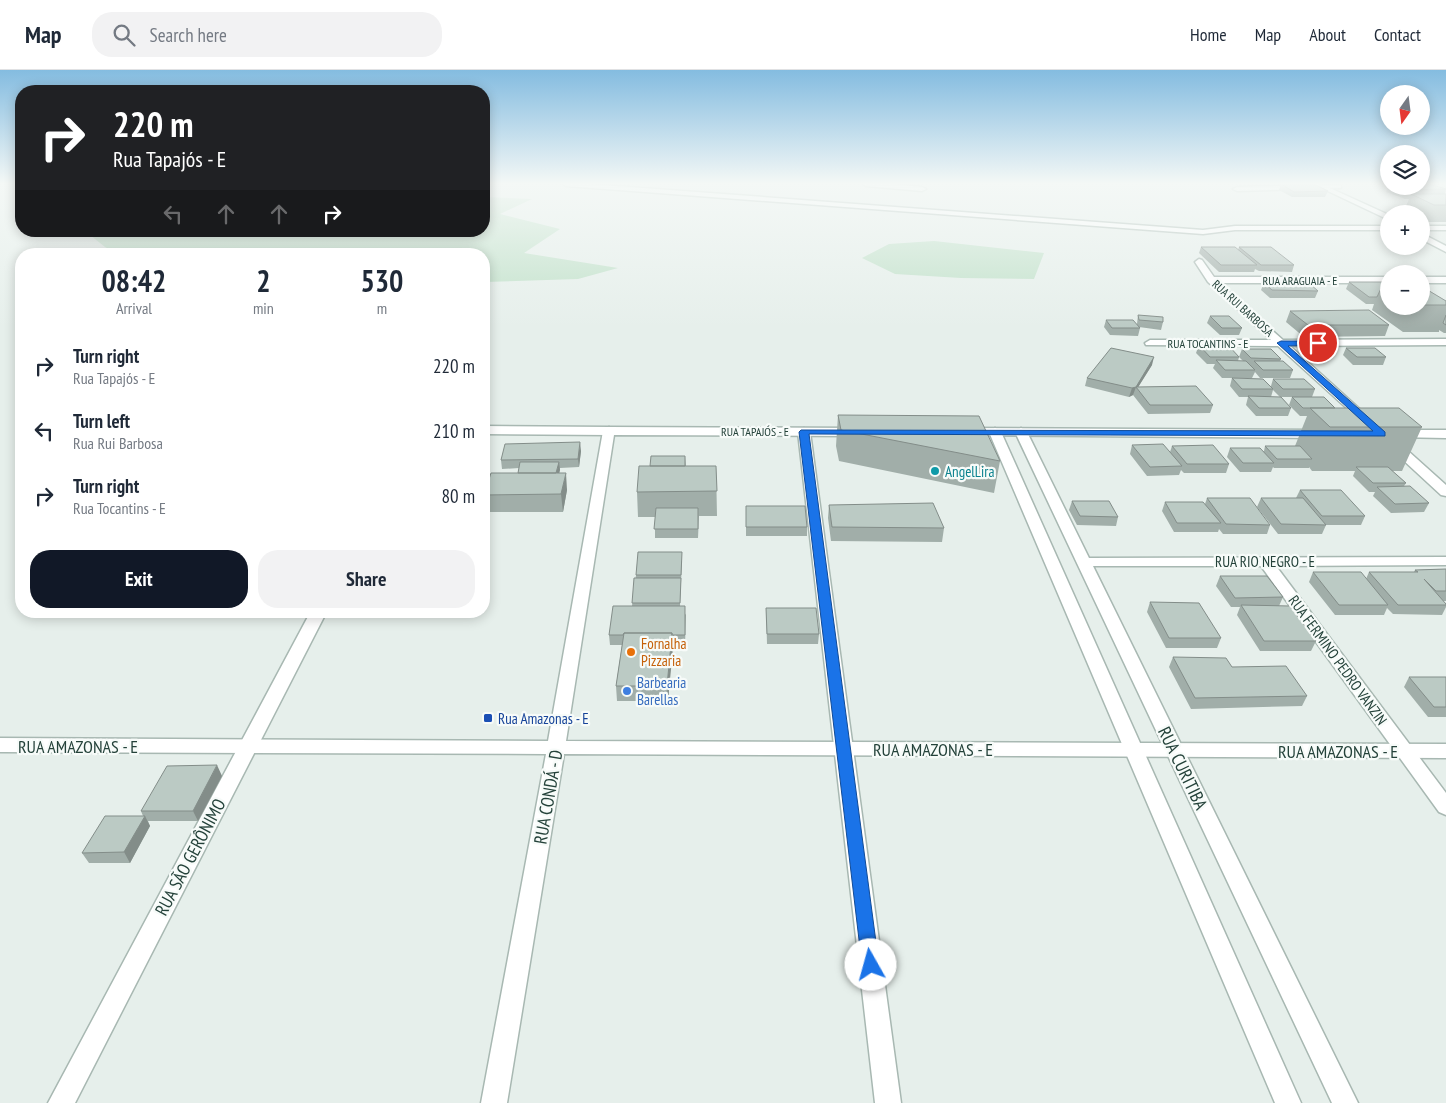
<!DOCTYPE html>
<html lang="en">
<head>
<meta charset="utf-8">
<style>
	:root { --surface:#fff; --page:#f2f2f3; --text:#1f2937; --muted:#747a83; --line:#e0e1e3; --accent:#111827 }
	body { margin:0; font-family:"PT Sans Narrow",sans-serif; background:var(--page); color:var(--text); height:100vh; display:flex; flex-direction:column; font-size:19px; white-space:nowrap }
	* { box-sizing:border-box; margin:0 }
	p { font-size:16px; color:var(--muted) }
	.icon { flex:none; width:28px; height:28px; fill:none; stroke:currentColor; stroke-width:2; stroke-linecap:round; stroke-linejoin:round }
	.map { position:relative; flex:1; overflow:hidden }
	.side { position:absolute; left:15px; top:178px; width:475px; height:370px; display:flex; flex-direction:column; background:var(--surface); border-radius:20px; box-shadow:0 2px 12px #0003 }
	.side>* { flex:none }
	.top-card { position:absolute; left:15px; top:15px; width:475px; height:152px; border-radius:20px; box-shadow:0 2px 12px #0003; background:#202124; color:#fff; overflow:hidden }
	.needle { width:32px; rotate:194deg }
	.fabs { position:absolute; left:1380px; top:15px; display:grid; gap:10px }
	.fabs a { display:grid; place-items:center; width:50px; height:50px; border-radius:50%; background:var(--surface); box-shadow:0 2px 12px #0003; font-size:25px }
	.pin { position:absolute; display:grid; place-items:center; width:42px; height:42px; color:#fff; margin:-21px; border:2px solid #fff; border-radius:50%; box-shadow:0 1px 5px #0007 }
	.me { position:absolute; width:55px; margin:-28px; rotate:353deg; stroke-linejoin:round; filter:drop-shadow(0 0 4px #0008) }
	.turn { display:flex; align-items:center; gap:18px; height:105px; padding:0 15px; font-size:22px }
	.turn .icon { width:65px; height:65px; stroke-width:2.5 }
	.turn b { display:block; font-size:35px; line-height:42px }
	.lanes { display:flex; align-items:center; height:48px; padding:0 15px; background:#0003; justify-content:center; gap:25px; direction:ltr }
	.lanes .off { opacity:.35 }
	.eta { display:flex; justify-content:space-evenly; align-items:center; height:85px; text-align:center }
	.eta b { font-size:30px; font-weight:600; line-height:35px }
	.button { display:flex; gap:10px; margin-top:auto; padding:10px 15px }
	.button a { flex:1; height:58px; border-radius:20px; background:var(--accent); color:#fff; font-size:20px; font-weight:600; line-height:58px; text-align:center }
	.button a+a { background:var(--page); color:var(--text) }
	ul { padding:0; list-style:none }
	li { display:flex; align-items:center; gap:15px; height:65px; padding:0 15px }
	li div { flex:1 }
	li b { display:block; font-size:19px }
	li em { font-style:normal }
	header { display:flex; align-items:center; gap:30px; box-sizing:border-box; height:70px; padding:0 25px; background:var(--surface); border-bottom:1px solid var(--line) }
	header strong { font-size:24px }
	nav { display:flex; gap:28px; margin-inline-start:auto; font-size:18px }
	.search { width:350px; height:45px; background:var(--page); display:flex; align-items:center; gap:12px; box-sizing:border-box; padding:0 18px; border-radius:20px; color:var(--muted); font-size:19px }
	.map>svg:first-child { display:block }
	.green { fill:#bfe0c8 }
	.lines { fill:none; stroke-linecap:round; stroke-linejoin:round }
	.minor-casing { stroke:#a8b8b2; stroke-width:3 }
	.tertiary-casing { stroke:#a8b8b2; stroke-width:3 }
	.minor { fill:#fff; fill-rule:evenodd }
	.tertiary { fill:#fff; fill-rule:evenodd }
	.wall { fill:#a1aea9; fill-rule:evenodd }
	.shaded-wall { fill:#838d89 }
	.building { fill:#bbcac4; stroke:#838d89 }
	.route { fill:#1a73e8; stroke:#114b97 }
	.culture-dot { fill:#0f9aa8; stroke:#f7fbf9; stroke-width:2 }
	.food-dot { fill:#e8710a; stroke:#f7fbf9; stroke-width:2 }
	.shop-dot { fill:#3f7fe0; stroke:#f7fbf9; stroke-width:2 }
	.transit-dot { fill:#1a4fb4; stroke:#f7fbf9; stroke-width:2 }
	.labels { text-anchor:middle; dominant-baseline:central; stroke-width:4.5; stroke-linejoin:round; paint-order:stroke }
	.far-street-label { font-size:12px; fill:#24423a; stroke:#f7fbf9 }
	.culture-label { font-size:15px; fill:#0d838f; stroke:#f7fbf9; text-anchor:start }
	.street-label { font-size:15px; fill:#24423a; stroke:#f7fbf9 }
	.food-label { font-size:15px; fill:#c56008; stroke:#f7fbf9; text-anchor:start }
	.shop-label { font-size:15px; fill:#366cbe; stroke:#f7fbf9; text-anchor:start }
	.transit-label { font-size:15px; fill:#164399; stroke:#f7fbf9; text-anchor:start }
	.near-street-label { font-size:18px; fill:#24423a; stroke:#f7fbf9 }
</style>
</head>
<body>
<header>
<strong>Map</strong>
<div class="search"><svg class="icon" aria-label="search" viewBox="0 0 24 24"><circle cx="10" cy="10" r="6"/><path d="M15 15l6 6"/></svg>Search here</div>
<nav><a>Home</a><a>Map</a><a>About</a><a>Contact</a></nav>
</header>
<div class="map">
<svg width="1446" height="1033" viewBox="0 0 1446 1033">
	<rect width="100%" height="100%" fill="#e6efeb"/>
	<path class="green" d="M484,127L532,129L500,144L560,159L524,183L618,198L578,209L484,212V184H118L105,177L85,161H484Z
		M934,171L1044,183L1034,209L961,208L895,204L862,188L889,174Z"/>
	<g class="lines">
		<defs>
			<path id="minor" d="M563,114H589L1203,160L1235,156H1389V160H1235L1203,164L566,116Z
				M863,114H893L922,117L926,119L922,121L866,116Z
				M1339,115L1341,116V118L1237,121L1233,119L1237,117Z
				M1421,156H1446V160H1421Z
				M1199,189L1202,190L1214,207H1389V213H1219L1283,270L1446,269V275L1290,276L1373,351L1367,355L1363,353L1278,276L1146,275L1145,273L1150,270H1271L1208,212L1195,192Z
				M1421,207H1446V213H1421Z
				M484,356L609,357L615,361L609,365L484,364Z
				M804,358L810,362L901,1033H875L798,362Z
				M995,358L1001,362L1301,1033H1275L989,362Z
				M1021,358L1027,362L1089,488L1446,487V495L1276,496L1446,723V745L1439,742L1261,496H1093L1358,1033H1332L1015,362Z
				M1393,370L1397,371L1446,415V426L1441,425L1389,377L1387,374L1389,371Z
				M311,541H327L75,1033H48Z"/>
			<path id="tertiary" d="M1313,114H1321L1389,145V150Z
				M1421,163L1446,176V182L1421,169Z
				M609,357L855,358L861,362L855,366L614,365L566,671L1446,674V688L564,684L507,1033H481L546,684L0,682V668L548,671L603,361Z
				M966,358L1320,360L1326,364L1320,368L962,365L960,362L962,359Z
				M1398,360H1446V368L1394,367L1392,364Z"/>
		</defs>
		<use href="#minor" class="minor-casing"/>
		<use href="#tertiary" class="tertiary-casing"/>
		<use href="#minor" class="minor"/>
		<use href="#tertiary" class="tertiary"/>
	</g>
	<path class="wall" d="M1281,114L1328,121L1325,127H1292L1279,120Z
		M1389,115V116H1421L1446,118L1445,124H1446V152H1427L1421,149V144H1410L1404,141L1409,129H1405L1386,122Z
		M1201,177L1238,180L1239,177L1294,195L1292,202L1259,201L1255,199L1254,202H1219L1199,183Z
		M1349,212L1389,214V236H1421V216L1446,231V263H1444L1439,260V262H1403L1372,240L1374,234H1366L1346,219Z
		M1264,213L1318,221L1315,228H1270L1261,220Z
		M1290,241L1389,255L1385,266L1304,267L1286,252Z
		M1138,245L1163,252L1161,260L1139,257L1140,258L1138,266L1110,265L1104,257L1106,250L1137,254Z
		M1210,246L1242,258L1239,265H1220L1207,253Z
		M1199,275L1239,287L1242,279L1281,289L1280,291L1293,300L1290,308H1260L1255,302L1252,308H1222L1213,298L1215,294H1207L1196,283ZM1239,287L1243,291H1238Z
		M1346,278L1386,287L1383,295H1353L1343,285Z
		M1152,295L1138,317L1213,335L1210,343L1148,344L1133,325L1129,327L1085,316L1087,308Z
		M1232,308L1271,316L1273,309L1315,319L1312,327L1335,338L1422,357L1402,401H1392L1406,413L1404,416L1429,433L1424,442L1391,443L1373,426L1375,422H1369L1353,406L1355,401H1312L1309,397V398H1274L1273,397L1271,402H1240L1227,387L1230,378L1264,381L1265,376H1295L1307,346H1300L1289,335L1292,327H1281L1291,338L1288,346H1256L1246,335L1248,327H1239L1230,316ZM1273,320L1280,327H1271Z
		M838,345L1000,391L994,423L839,391L836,376Z
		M1132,375L1170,382L1172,376L1229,394L1226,403H1184L1181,400L1179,405L1147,406L1130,384Z
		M581,381L579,397L560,398L559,403L567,420L563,442H487L484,425L518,403L519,398L502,399L501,390Z
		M685,386L686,396H716L717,446H699L698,468H655V447H638L637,422L650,396Z
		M1300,420L1365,446L1361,455H1326L1322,464H1278L1257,437L1261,428H1296Z
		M1207,428L1270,455L1267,464H1223L1219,459L1218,462H1174L1162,441L1165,432L1205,434Z
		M1072,431L1118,447L1116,456L1077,455L1069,440Z
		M829,435L944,458L942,472L831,471L828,448Z
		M746,436L807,457V466H746Z
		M682,491L680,536L686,545L685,575H672L668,631H617L616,616L622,575H610L609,565L632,536L636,505Z
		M1446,499V531H1443L1446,534V537L1442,545L1393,544L1387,538L1384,545H1335L1309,512L1313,502L1366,509L1369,502H1414L1415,500Z
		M1220,506L1283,527L1279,536L1316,571L1311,581H1260L1237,545L1240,537H1231L1216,516Z
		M1150,532L1221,568L1217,578H1166L1147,542Z
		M766,538L819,564L818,574H767Z
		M1173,587L1232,597L1307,626L1302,636L1191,639L1169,597Z
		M1409,607H1446V647H1428L1404,617Z
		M222,706L198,751H148L150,756L130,793H89L82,783L143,746L141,741Z"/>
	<path class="shaded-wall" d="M1154,287L1152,295L1137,319L1136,317L1133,325L1129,327L1132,318Z
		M580,372L581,381L579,397L578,389Z
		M559,392L560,400L556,417L555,408Z
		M566,403L567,420L563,442L561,424Z
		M672,563L673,578L668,631L667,616Z
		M217,695L222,706L198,751L193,741Z
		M145,746L150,756L130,793L124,782Z"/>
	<path class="building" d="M1281,114H1314L1328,121L1294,122Z
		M1421,114H1430L1446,119L1408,120L1397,116H1421Z
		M1411,124H1446V135H1434Z
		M1201,177H1235L1257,195H1221Z
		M1239,177H1271L1294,195H1261Z
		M1349,212H1385L1388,214H1383L1377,227H1369Z
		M1264,213H1309L1318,221L1272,220Z
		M1383,214H1389V218Z
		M1421,216L1446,231V235H1421Z
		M1369,240L1389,255H1308L1290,241Z
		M1138,245L1163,247V252L1139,250Z
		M1446,245V255L1443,253Z
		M1210,246H1229L1242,258H1222Z
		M1106,250H1133L1140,258H1112Z
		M1199,275H1228L1239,287H1210Z
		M1111,278L1154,287L1136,317L1132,318L1087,308Z
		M1346,278H1375L1386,287H1357Z
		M1242,279H1271L1281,289L1251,288Z
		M1216,290L1246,291L1255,300H1225Z
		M1254,291H1283L1293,300H1263Z
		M1232,308L1263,309L1273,319H1242Z
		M1273,309H1304L1315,319H1283Z
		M1196,316L1213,335H1150L1136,317Z
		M1248,326L1281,327L1291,338H1259Z
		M1292,327H1324L1335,338H1303Z
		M1310,338H1399L1422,357H1330Z
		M838,345L979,346L1000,391L841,360Z
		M580,372L578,389L501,390L505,374Z
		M1163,374L1182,396L1150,397L1132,375Z
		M1213,375L1229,394H1187L1172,376Z
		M1265,376H1300L1312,389H1277Z
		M1230,378H1260L1274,393H1243Z
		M651,386H685V396H650Z
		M520,392H559L556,403H518Z
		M639,396H716L717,421L637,422Z
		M1356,397H1388L1406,413H1373Z
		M491,403H566L561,424L484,425Z
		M1410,416L1429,433L1395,434L1377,417Z
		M1300,420H1341L1365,446H1322Z
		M1207,428H1250L1270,455L1226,454Z
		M1261,428H1303L1326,455L1281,454Z
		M1072,431H1109L1118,447L1080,446Z
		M1165,432H1203L1221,453H1177Z
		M933,433L944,458L832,457L829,435Z
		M746,436H805L807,457H746Z
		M656,438H698V459H654Z
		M638,482H682L681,505H636Z
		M1446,499V521H1436L1424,509L1446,534V535H1398L1369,502H1418L1415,500Z
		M1313,502H1361L1388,535H1339Z
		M1220,506H1267L1283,527L1235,528Z
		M634,508H681L680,533H632Z
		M1150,532L1199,533L1221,568H1169Z
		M1241,535L1290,536L1316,571H1264Z
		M613,536H685V565H672V563H624L623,565H609Z
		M766,538H816L819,564H767Z
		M624,563H672L667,616H616Z
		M1173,587L1226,588L1232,597L1286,596L1307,626L1195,628Z
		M1409,607H1446V637H1434Z
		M217,695L193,741H141L167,696Z
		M105,746H145L124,782L82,783Z"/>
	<linearGradient id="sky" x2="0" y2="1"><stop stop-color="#84bce0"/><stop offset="0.44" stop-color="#f4f8f6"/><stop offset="1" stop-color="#f4f8f6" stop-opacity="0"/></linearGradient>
	<rect width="1446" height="258" fill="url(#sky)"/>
	<path class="route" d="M1320,271V275H1318L1288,276L1385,362V366L809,364L879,895L877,901L871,903L865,901L862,895L799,362L801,360L1373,361L1277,273L1281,271Z"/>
	<circle class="culture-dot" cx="935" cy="401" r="5"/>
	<circle class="food-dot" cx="631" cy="582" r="5"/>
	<circle class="shop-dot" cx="627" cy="621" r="5"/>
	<rect class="transit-dot" x="483" y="643" width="10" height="10" rx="2.5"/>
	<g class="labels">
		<g class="far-street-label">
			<text x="1300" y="210">RUA ARAGUAIA - E</text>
			<text transform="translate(1243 238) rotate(42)">RUA RUI BARBOSA</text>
			<text x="1208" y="273">RUA TOCANTINS - E</text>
			<text x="755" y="361">RUA TAPAJÓS - E</text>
		</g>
		<g class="culture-label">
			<text x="945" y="401">AngelLira</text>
		</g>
		<g class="street-label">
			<text x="1265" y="491">RUA RIO NEGRO - E</text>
			<text transform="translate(1338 590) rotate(54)">RUA FERMINO PEDRO VANZIN</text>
		</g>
		<g class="food-label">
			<text x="641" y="573">Fornalha<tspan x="641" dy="17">Pizzaria</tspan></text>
		</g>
		<g class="shop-label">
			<text x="637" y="612">Barbearia<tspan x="637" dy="17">Barellas</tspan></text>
		</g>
		<g class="transit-label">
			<text x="498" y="648">Rua Amazonas - E</text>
		</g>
		<g class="near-street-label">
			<text x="78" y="676">RUA AMAZONAS - E</text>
			<text x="933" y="679">RUA AMAZONAS - E</text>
			<text x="1338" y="681">RUA AMAZONAS - E</text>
			<text transform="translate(1183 698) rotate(64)">RUA CURITIBA</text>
			<text transform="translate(548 727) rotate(-80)">RUA CONDÁ - D</text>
			<text transform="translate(190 787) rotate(-62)">RUA SÃO GERÔNIMO</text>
		</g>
	</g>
</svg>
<div class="fabs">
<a><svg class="needle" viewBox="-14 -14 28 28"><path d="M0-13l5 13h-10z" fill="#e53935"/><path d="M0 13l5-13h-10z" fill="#747a83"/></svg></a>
<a><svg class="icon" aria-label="layers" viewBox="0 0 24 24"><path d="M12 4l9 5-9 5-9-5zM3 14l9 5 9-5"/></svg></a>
<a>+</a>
<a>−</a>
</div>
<div class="pin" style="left:1318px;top:273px;background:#d93025"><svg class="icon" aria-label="arrive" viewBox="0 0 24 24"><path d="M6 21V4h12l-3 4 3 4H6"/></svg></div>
<svg class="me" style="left:871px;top:895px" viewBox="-20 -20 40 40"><circle r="19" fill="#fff"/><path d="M0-13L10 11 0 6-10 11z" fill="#1a73e8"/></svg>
<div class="top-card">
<div class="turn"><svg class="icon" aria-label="right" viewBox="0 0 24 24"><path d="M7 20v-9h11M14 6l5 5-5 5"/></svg><div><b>220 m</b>Rua Tapajós - E</div></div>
<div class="lanes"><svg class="icon off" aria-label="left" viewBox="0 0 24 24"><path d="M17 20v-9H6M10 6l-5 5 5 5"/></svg><svg class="icon off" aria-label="ahead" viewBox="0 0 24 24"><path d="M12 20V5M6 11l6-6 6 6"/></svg><svg class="icon off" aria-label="ahead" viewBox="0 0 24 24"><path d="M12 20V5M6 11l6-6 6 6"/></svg><svg class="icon" aria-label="right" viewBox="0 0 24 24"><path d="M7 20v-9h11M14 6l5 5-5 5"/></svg></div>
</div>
<section class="side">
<div class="eta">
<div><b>08:42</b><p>Arrival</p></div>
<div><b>2</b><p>min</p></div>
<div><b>530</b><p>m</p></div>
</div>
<ul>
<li><svg class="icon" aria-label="right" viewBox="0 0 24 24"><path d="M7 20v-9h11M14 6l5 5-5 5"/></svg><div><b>Turn right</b><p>Rua Tapajós - E</p></div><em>220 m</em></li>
<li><svg class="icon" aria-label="left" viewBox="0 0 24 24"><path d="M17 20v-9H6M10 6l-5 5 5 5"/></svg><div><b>Turn left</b><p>Rua Rui Barbosa</p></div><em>210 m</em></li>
<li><svg class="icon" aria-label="right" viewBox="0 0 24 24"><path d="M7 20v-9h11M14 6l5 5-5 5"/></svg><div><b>Turn right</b><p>Rua Tocantins - E</p></div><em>80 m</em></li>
</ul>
<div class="button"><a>Exit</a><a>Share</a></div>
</section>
</div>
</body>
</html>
